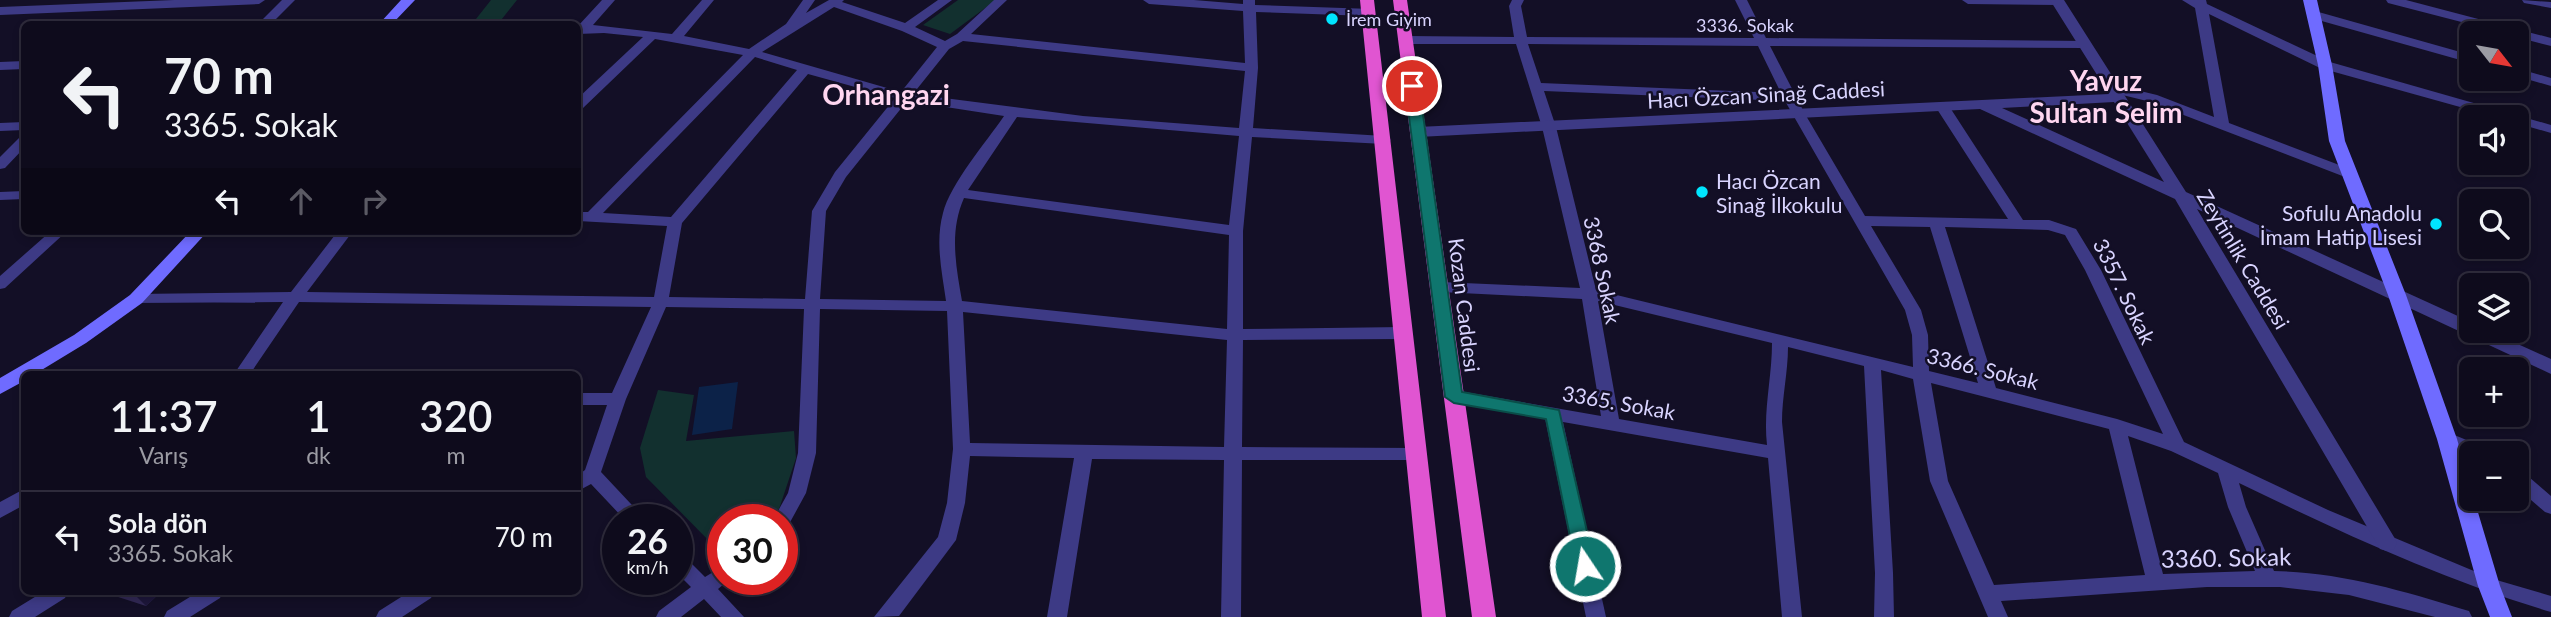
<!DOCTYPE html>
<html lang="tr">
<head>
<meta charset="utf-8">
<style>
	:root { --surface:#0e0b1c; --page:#171425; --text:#f1f3f6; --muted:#9b9ba3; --line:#2e2b3b }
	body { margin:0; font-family:Lato,sans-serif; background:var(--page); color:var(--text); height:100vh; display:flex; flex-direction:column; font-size:26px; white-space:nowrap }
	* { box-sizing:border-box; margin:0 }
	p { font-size:23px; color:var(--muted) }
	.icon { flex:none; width:38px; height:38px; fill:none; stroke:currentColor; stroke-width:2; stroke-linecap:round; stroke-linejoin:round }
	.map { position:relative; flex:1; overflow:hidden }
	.panel { position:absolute; left:21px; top:371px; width:560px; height:224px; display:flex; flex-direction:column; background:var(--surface); border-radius:10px; box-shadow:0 4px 10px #0003,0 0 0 2px var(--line) }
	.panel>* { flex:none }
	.banner { position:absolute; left:21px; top:21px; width:560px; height:214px; border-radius:10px; box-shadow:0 4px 10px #0003,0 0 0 2px var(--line); background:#0e0b1c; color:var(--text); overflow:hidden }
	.needle { width:46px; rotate:121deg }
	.controls { position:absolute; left:2459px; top:21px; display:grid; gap:14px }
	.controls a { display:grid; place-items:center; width:70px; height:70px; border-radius:10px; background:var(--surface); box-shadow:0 4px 10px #0003,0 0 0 2px var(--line); font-size:35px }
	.speed { position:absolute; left:602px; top:504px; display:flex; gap:14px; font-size:35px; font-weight:700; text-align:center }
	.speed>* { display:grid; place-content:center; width:91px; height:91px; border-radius:50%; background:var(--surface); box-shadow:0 4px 10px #0003,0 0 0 2px var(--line); line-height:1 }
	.speed small { font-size:18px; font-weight:400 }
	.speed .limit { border:10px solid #d22; background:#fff; color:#111 }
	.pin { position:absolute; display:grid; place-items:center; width:60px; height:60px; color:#fff; margin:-30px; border:4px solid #fff; border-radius:50%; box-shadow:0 2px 7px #0007 }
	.me { position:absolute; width:77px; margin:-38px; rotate:348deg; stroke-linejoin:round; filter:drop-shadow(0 0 5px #0008) }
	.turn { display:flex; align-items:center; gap:24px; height:147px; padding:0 28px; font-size:32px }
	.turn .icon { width:91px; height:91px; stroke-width:2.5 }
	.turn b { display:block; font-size:49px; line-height:60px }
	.lanes { display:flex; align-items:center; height:66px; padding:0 28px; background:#0003; justify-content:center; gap:35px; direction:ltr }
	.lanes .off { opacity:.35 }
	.eta { display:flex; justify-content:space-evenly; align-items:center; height:119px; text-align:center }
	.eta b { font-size:42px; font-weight:600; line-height:49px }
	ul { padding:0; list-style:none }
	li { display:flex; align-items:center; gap:21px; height:91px; padding:0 28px; border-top:2px solid var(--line) }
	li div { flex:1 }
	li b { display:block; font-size:26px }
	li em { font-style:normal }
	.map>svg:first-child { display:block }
	.green { fill:#12302f }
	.water { fill:#0c2248 }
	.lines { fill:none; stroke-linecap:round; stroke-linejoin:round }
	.minor { fill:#3d3a85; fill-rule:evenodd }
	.tertiary { fill:#3d3a85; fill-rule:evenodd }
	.secondary { fill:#6f6bff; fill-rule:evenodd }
	.trunk { fill:#e055d1; fill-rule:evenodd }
	.wall { fill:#312854 }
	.shaded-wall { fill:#1d163a }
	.route { fill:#0f766e; stroke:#0a4d48; stroke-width:2 }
	.poi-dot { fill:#00e5ff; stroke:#130f26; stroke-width:2.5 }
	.labels { text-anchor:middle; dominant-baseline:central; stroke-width:5; stroke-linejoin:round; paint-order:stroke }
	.far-poi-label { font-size:18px; fill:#d9d4ff; stroke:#130f26; text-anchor:start }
	.far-street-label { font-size:18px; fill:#d9d4ff; stroke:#130f26 }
	.street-label { font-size:21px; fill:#d9d4ff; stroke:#130f26 }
	.poi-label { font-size:21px; fill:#d9d4ff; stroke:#130f26; text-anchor:start }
	.near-street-label { font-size:24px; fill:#d9d4ff; stroke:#130f26 }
	.district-label { font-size:28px; font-weight:bold; fill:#ffd6f0; stroke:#130f26 }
</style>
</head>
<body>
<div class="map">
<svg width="2551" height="617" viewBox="0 0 2551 617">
	<rect width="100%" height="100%" fill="#130f26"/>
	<path class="green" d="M491,0H517L498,24H472Z
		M958,0H996L950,34L923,25Z
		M658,390L694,395L686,441L794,431L796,458L779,509L764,520H723V550L720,552L646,477L640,448Z"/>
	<path class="water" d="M738,382L732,429L692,435L699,387Z"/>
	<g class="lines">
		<path class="minor" d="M174,0H265L259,4L0,15V7Z
			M282,0H295L271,24H258Z
			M602,0H615L593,25L672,34L702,0H714L684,36L749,49L786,24L803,0H815L806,13L829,0H844L842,2L905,23L938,0H952L915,27L945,41L957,34L994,0H1007L971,34L1245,63L1243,11L1149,4L1143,0H1194L1243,4V0H1255V5L1372,9L1374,12L1368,16L1256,12L1258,68L1253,128L1384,136L1391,140L1384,144L1252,137L1243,231V329L1403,327L1411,333L1403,339L1243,340L1242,447L1418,448L1424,450L1427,455L1424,460H1242L1241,617H1221L1224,460L1092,459L1067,617H1047L1074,458L970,456L965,503L956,540L899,616L874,617L938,537L947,503L953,449L947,311L820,309L816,453L806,493L788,526L782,528V520H773L788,493L798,453L804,309L666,307L626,399L601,472L646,520H625L591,484L578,491V475L585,470L607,405H578V393H612L651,307L299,302L250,374H234L283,302L130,303L128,299L136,294L291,292L338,231H353L307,292L654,297L667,226L578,221V212H588L743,55L655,39L583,108L578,109V98L643,37L604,33L578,34V26ZM834,7L902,31L937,47L901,92L762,52ZM963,41L1245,71L1239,128L1083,116L913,94L949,49ZM755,57L797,70L671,217L603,213ZM808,74L895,98L835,172L812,211L805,299L669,297L682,223ZM907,101L1004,116C987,141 950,184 943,213C935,242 942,272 946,301L820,299L826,211L846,177ZM1017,117L1239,136L1229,225L968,190ZM964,198L1229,235L1227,329L962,301C956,266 949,232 964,198ZM963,312L1227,340L1224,447L970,443Z
			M1512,0H1524L1521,6L1527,37L1754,38L1735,0H1747L1766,38L2088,41V47L2084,48L1770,46L1805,114L1865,216L2008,219L1935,106L1937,103H1947L2023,220H2049L2076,229L2101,270L2184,442L2328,510L2493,579L2551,596V612C2443,580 2340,532 2239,483L2246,507L2274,571C2339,572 2401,590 2462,609L2469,611L2472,617H2435L2349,595L2280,587H2207L2001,601L2008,617H1988L1930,481L1913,379L1881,370L1893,573L1894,617H1874L1875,573L1864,366L1788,347C1788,372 1782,397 1782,422L1802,617H1782L1768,458L1563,422L1606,617H1586L1545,418L1454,402L1448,400L1446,396L1448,392L1454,390L1601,416L1582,299L1441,292L1433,287L1441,282L1580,288L1542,127L1516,44H1406L1400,40L1406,36L1514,37L1509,6ZM1528,44L1758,46L1781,93L1541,83ZM1544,91L1785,101L1905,310L1912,335L1913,367L1596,290L1556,127ZM1871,226L1930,227L1978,383L1929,371L1928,335L1921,310ZM1945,227L2048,230L2065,235L2085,270L2163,434L2117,419L1996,388ZM1598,301L1772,343C1772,378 1763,410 1767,445L1619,419ZM1931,383L2109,429L2145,575L1994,585L1948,481ZM2128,436L2171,451L2218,473L2228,507L2255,571L2163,574Z
			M1962,0H2063L2064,1L2058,5L1968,4Z
			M2182,0H2206L2207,4L2330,62L2551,125V133L2516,123V117H2496L2320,68L2209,14L2229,123L2355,171L2357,174L2355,177H2345L2147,101L2106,91L2104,88L2111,84L2157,95L2214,117L2195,8Z
			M2386,0H2406L2551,38V46L2516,37V33H2504L2388,3Z
			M2522,0L2551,2V8L2524,3Z
			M2315,11L2471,55V63L2311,18V12Z
			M24,61V69L0,70V62Z
			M2516,68L2551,78V86L2516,76Z
			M24,122V130L0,131V123Z
			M24,137V148L5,168L0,169V157L19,138Z
			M24,191V199L0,200V192Z
			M51,231H67L5,288L0,289V276Z
			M2447,432L2486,448L2489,453H2471V456L2441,444L2438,439L2441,434Z
			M2516,469L2522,471L2551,496V514L2545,512L2516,487Z
			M24,489V505L0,518V502Z
			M677,553L684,556L705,577L723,566V579H730L718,589L744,617H721L704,599L681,617H656L659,611L691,587L677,573Z
			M43,592H68L65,598L35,617H9L12,611Z
			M198,592H223L220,598L190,617H164L167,611Z
			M409,592H434L431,598L402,617H376L379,611Z"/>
		<path class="tertiary" d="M2050,0H2064L2186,192L2471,322V331H2489L2551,359V374L2197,209L2394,537L2397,543L2394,549L2387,551L2380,549L2175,199L1980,109L1418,137L1410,132L1418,127L2109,94ZM2114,102L2164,182L2002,108Z"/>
		<path class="secondary" d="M401,0H415L392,24H379Z
			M2303,0H2317L2332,65L2345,141L2406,295L2457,439L2471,488V499H2474L2500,586L2512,617H2490L2478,586L2437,439L2388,295L2329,141L2318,65Z
			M191,231H208L142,303L86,343L35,374H24V381L0,394V378L74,335L130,295Z"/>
		<path class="trunk" d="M1360,0H1374L1446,617H1422Z
			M1393,0H1407L1496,617H1472Z"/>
	</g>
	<path class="wall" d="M109,592H161L146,606L112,595Z"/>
	<path class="shaded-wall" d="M132,592H161L146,606Z"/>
	<path class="route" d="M1412,82L1419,86L1462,392L1559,410L1595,566L1592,572L1585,574L1579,572L1576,566L1546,419L1454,403L1445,397L1405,86Z"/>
	<g class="poi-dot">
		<circle cx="1332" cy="19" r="7"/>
		<circle cx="1702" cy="192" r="7"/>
		<circle cx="2436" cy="224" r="7"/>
	</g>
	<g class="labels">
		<g class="far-poi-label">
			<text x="1346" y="19">İrem Giyim</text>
		</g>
		<g class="far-street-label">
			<text x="1745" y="25">3336. Sokak</text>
		</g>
		<g class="street-label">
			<text transform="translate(1766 94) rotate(-3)">Hacı Özcan Sinağ Caddesi</text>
			<text transform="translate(2244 259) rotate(59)">Zeytinlik Caddesi</text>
			<text transform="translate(1603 270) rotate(78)">3368 Sokak</text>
			<text transform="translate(2125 291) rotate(64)">3357. Sokak</text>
			<text transform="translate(1465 305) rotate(83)">Kozan Caddesi</text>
			<text transform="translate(1983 368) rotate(14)">3366. Sokak</text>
			<text transform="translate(1619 402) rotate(10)">3365. Sokak</text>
		</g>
		<g class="poi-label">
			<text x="1716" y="180">Hacı Özcan<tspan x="1716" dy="24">Sinağ İlkokulu</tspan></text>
			<text x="2422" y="212" text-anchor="end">Sofulu Anadolu<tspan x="2422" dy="24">İmam Hatip Lisesi</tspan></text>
		</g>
		<g class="near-street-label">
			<text transform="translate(2226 557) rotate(-1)">3360. Sokak</text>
		</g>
		<g class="district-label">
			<text x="2106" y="80">Yavuz<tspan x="2106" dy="32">Sultan Selim</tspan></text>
			<text x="886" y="94">Orhangazi</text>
		</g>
	</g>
</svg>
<div class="controls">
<a><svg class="needle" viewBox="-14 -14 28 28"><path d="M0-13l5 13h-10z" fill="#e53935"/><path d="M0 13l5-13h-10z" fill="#9b9ba3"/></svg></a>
<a><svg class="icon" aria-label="sound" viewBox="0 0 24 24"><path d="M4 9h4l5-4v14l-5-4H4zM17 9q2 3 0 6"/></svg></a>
<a><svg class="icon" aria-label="search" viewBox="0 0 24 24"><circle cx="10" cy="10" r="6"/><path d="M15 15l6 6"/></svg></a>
<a><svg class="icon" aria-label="layers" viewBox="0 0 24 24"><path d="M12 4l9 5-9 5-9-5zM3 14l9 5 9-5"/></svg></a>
<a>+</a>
<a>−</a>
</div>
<div class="speed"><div>26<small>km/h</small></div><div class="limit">30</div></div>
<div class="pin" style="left:1412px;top:86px;background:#d93025"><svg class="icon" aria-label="arrive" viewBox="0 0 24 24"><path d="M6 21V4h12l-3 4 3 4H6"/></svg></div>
<svg class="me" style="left:1585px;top:566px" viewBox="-20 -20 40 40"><circle r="17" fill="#0f766e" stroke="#fff" stroke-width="3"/><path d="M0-11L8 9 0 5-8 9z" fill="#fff"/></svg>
<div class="banner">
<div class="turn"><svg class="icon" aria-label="left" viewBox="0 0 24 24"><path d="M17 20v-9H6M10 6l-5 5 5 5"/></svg><div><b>70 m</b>3365. Sokak</div></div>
<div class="lanes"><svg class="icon" aria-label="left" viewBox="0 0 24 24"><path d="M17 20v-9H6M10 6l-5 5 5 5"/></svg><svg class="icon off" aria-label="ahead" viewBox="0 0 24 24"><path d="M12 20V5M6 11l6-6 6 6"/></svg><svg class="icon off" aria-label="right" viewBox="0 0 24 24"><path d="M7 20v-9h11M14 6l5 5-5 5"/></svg></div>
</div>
<section class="panel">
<div class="eta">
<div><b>11:37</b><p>Varış</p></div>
<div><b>1</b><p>dk</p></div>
<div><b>320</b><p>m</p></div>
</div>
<ul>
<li><svg class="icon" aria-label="left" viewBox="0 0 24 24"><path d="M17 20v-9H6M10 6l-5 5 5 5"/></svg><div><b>Sola dön</b><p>3365. Sokak</p></div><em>70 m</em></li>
</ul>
</section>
</div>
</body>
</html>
